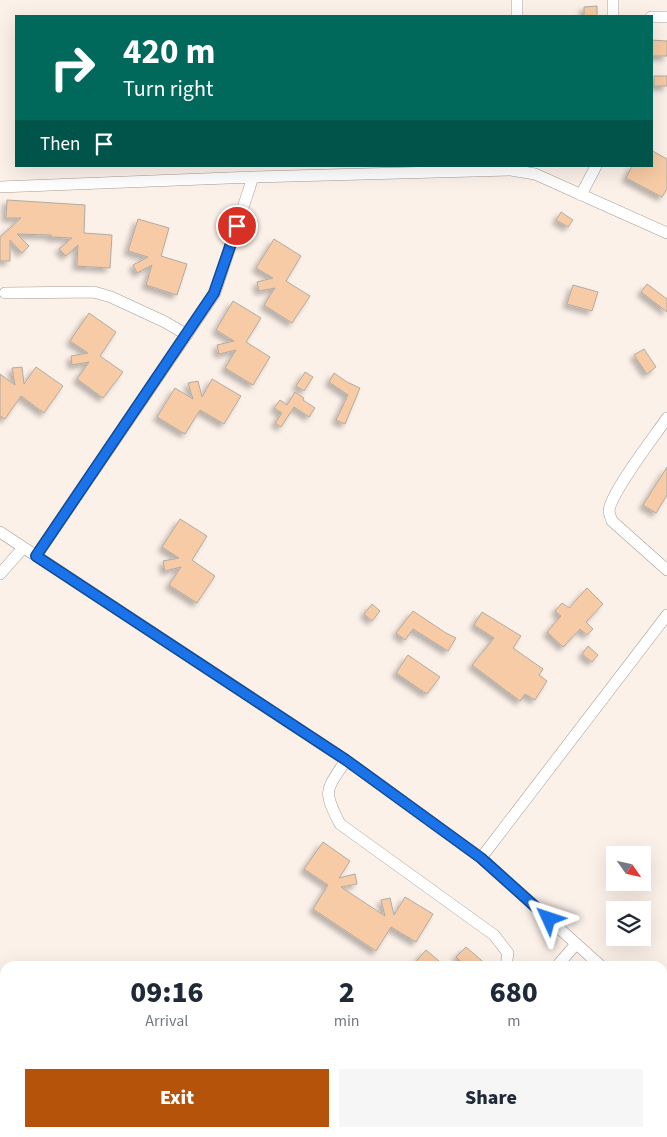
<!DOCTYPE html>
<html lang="en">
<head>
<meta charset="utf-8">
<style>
	:root { --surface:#fff; --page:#f6f6f7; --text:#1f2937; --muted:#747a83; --accent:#b45309 }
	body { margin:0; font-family:"Source Sans 3",sans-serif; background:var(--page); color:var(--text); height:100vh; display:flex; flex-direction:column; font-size:19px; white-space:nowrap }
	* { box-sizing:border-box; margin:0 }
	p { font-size:16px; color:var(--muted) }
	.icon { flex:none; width:28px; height:28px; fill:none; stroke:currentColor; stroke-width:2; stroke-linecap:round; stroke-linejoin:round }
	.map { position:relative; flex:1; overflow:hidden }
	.drawer { position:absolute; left:0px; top:961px; width:668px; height:176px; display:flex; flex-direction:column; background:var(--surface); border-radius:15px 15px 0 0; box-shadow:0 5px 20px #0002 }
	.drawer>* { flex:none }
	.banner { position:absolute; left:15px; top:15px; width:638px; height:152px; border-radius:0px; box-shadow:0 5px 20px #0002; background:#00695c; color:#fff; overflow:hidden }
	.needle { width:32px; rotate:124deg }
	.tools { position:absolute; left:606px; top:846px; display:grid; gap:10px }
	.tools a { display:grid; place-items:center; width:45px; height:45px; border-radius:0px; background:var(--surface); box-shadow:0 5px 20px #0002; font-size:25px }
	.pin { position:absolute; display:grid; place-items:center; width:42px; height:42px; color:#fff; margin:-21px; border:2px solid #fff; border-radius:50%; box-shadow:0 1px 5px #0007 }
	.me { position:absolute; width:55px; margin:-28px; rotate:312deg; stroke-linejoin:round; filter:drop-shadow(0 0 4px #0008) }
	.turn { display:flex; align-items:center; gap:18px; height:105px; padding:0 25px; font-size:22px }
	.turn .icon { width:65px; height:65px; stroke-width:2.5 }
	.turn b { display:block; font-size:35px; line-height:42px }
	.then { display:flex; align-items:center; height:48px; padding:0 25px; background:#0003; gap:10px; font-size:19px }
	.eta { display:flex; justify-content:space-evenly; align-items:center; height:85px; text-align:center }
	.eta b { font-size:30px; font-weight:800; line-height:35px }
	.primary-button { display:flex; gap:10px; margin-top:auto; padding:10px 25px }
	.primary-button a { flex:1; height:58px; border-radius:0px; background:var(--accent); color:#fff; font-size:20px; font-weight:800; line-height:58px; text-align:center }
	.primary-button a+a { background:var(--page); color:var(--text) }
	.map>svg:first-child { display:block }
	.building { fill:#f6cba5; stroke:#b3aaa1; filter:url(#shadow) }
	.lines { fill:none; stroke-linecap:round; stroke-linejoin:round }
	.street-casing { stroke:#a69c94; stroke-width:12 }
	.street { stroke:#fff; stroke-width:11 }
	.route-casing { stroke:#114b97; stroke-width:12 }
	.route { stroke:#1a73e8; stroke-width:9 }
</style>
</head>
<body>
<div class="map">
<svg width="667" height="1137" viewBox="0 0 667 1137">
	<defs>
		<filter id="shadow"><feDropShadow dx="-4" dy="4" stdDeviation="2.5" flood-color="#0004"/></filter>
	</defs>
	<rect width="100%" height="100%" fill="#fcf1e9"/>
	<path class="building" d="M597,6V16H584V7Z
		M651,40L667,41V56H651Z
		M654,76H667V86H654Z
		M651,150L667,159V189L662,197L626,178L632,166H651Z
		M7,200L85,205L84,233L112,235L110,268L77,266L78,245L66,256L59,249L72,238L51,237V235L17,234L29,246L22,253L10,240V261H0V237L21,218H6Z
		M561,212L573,220L568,227L556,220Z
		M138,219L169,228L161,256L187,264L177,295L146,285L152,265L137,273L133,265L148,257L128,251Z
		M274,239L301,256L286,281L310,296L292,323L264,305L275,288L259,291L257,282L273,278L256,268Z
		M647,284L667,299V312L641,292Z
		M573,285L598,292L592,311L567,304Z
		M233,301L261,318L246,342L270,357L253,385L225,368L236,350L219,354L217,345L234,341L216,330Z
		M89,313L116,332L100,356L123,372L103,398L77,379L89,362L72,365L71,356L88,353L70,341Z
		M644,349L656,367L647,374L634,355Z
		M22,367L24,384L36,367L63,386L44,413L21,396L5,419L0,416V374L15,385L12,368Z
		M305,372L313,377L304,391L296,386Z
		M334,373L347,382L360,388L345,424L336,420L348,395L329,382Z
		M212,379L241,396L224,424L200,410L185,434L157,417L175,388L193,399L188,383L198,381L202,397Z
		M295,392L304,398L303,400L315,408L309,417L294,407L281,427L275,423L282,413L274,408L280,400L287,405Z
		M667,467V495L656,513L643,505Z
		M180,519L207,536L192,560L215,576L197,603L169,585L181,567L165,571L163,561L179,558L162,547Z
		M587,588L603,604L586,622L593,629L587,635L580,629L563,647L547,632L561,616L555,611L562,603L569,608Z
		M372,604L380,611L372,621L364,614Z
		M413,611L446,633L456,638L448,651L413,629L405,640L396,633Z
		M482,612L521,636L513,648L543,669L539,675L547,681L535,700L525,694L520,701L472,665L494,638L474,625Z
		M588,646L598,655L592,662L582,654Z
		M408,655L440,677L427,694L396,673Z
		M323,842L350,861L339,878L355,874L357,884L341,887L385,916L381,900L390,898L394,915L405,897L433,914L416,942L391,927L376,951L313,909L328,885L304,869Z
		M466,947L488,966H466L456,957Z
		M426,950L439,961L435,966H412Z"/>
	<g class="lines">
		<defs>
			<path id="street" d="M517,0V16
				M613,16V0
				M651,17H667
				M0,187L253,177
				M581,195L596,166
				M5,293L94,292L111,297L165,322L187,335
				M667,418C654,437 612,491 609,510C609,514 611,518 612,521L667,570
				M0,532L346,760L481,858L601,966
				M36,556L215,293L253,177L511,170L535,174L667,233
				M0,574L23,548
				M346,760C326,791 322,789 340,824L494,935L508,953L506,966
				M481,858L667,615
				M557,966L576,944
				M662,1022L667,1026
				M369,1137L372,1132
				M416,1137L419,1132
				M661,1137L667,1133"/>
		</defs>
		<use href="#street" class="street-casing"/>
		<use href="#street" class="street"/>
	</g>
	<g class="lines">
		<defs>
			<path id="route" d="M237,226L214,293L36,556L346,760L481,858L549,919"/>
		</defs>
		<use href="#route" class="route-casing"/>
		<use href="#route" class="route"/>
	</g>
</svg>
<div class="tools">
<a><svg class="needle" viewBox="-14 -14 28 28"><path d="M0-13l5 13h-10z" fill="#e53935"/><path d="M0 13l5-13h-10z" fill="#747a83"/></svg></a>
<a><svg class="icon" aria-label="layers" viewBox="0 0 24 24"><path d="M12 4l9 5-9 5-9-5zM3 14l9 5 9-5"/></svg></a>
</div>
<div class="pin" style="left:237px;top:226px;background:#d93025"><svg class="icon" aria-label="arrive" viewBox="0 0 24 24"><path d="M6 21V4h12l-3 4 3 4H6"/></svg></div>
<svg class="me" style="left:549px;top:919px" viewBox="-20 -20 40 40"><path d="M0-17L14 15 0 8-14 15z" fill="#1a73e8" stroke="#fff" stroke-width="4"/></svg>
<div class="banner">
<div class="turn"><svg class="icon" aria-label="right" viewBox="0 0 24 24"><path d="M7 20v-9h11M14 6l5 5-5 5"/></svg><div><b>420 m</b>Turn right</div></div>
<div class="then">Then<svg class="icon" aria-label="arrive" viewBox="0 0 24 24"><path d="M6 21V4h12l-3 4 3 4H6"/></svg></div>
</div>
<section class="drawer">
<div class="eta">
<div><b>09:16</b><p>Arrival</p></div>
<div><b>2</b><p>min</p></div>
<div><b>680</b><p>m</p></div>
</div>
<div class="primary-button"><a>Exit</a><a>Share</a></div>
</section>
</div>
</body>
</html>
